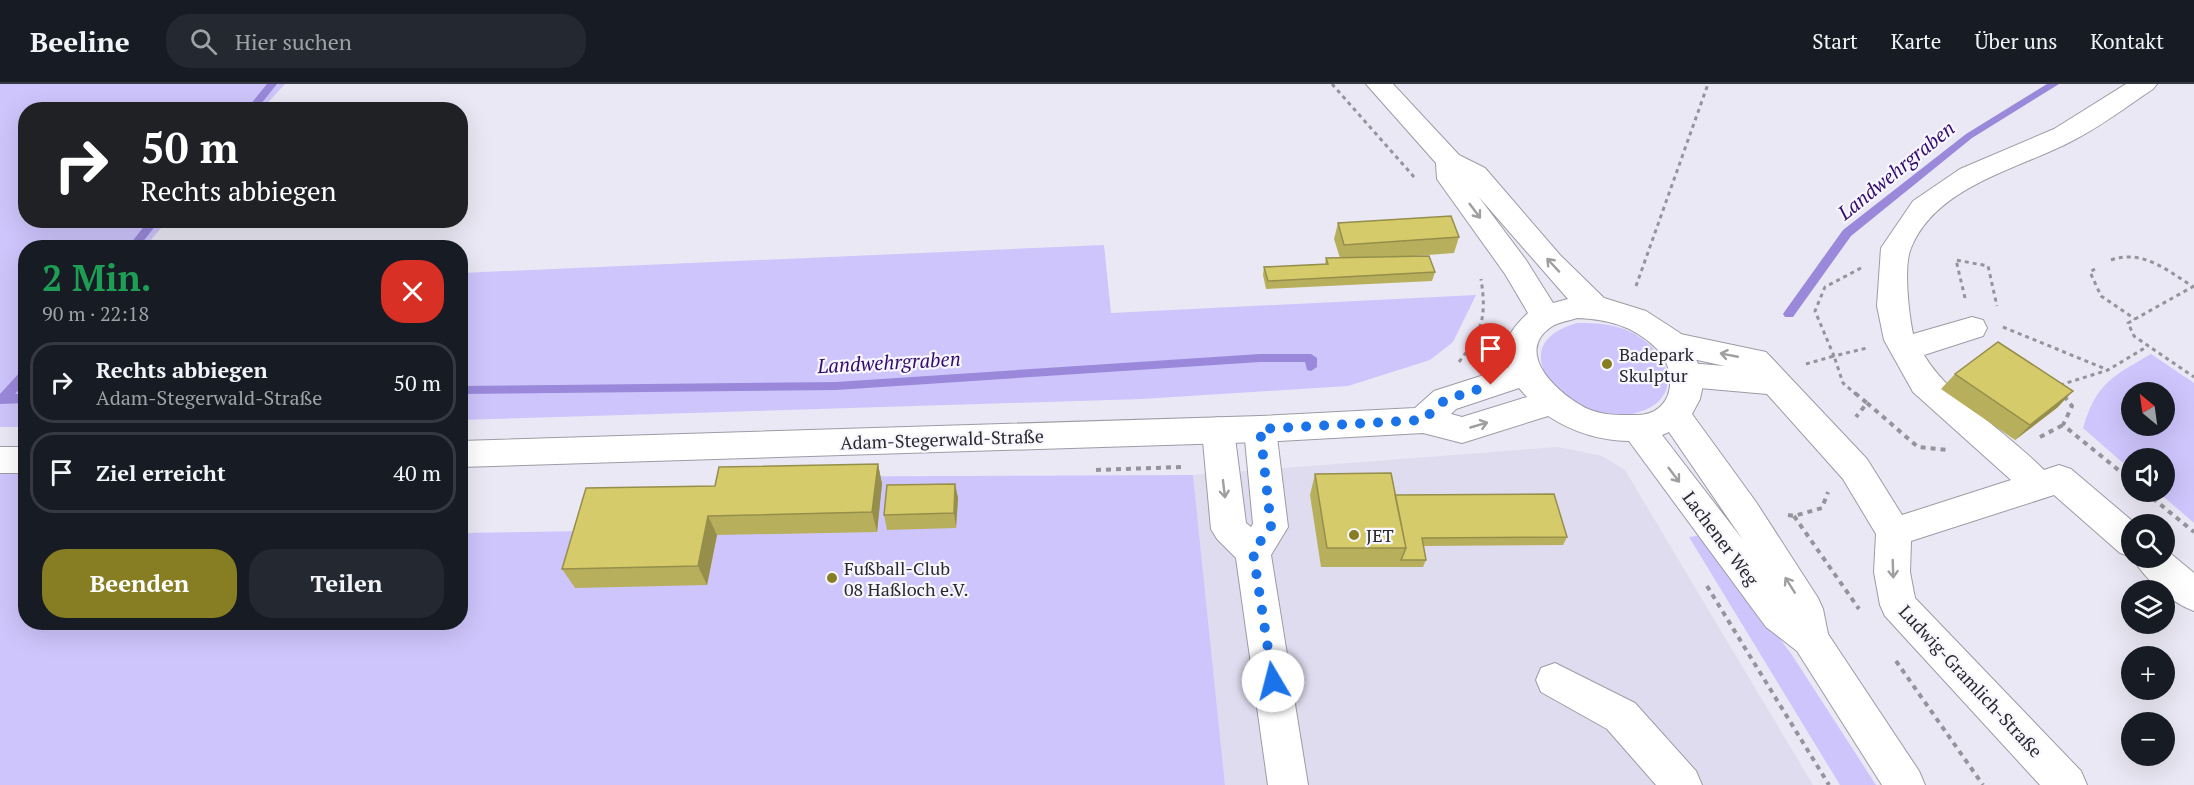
<!DOCTYPE html>
<html lang="de">
<head>
<meta charset="utf-8">
<style>
	:root { --surface:#171b24; --page:#242831; --text:#f1f3f6; --muted:#9ea1a6; --line:#363941; --accent:#877d23 }
	body { margin:0; font-family:"PT Serif",serif; background:var(--page); color:var(--text); height:100vh; display:flex; flex-direction:column; font-size:22px; white-space:nowrap }
	* { box-sizing:border-box; margin:0 }
	p { font-size:20px; color:var(--muted) }
	.icon { flex:none; width:33px; height:33px; fill:none; stroke:currentColor; stroke-width:2; stroke-linecap:round; stroke-linejoin:round }
	.map { position:relative; flex:1; overflow:hidden }
	.drawer { position:absolute; left:18px; top:156px; width:450px; height:390px; display:flex; flex-direction:column; background:var(--surface); border-radius:24px; box-shadow:0 6px 24px #0002 }
	.drawer>* { flex:none }
	.banner { position:absolute; left:18px; top:18px; width:450px; height:126px; border-radius:24px; box-shadow:0 6px 24px #0002; background:#202124; color:#fff; overflow:hidden }
	.needle { width:39px; rotate:331deg }
	.tools { position:absolute; left:2121px; top:298px; display:grid; gap:12px }
	.tools a { display:grid; place-items:center; width:54px; height:54px; border-radius:50%; background:var(--surface); box-shadow:0 6px 24px #0002; font-size:30px }
	.pin { position:absolute; display:grid; place-items:center; width:51px; height:51px; color:#fff; margin:-62px -26px; border-radius:50% 50% 50% 0; rotate:-45deg; box-shadow:0 0 6px #0007 }
	.pin .icon { rotate:45deg }
	.me { position:absolute; width:66px; margin:-33px; rotate:352deg; stroke-linejoin:round; filter:drop-shadow(0 0 4px #0008) }
	.turn { display:flex; align-items:center; gap:21px; height:126px; padding:0 24px; font-size:27px }
	.turn .icon { width:78px; height:78px; stroke-width:2.5 }
	.turn b { display:block; font-size:42px; line-height:51px }
	.round { display:grid; place-items:center; flex:none; width:63px; height:63px; border-radius:24px; background:var(--page) }
	.headline { display:flex; align-items:center; justify-content:space-between; height:102px; padding:0 24px }
	h1 { font-size:36px; font-weight:700; line-height:45px; color:#1e9e55 }
	.action { display:flex; gap:12px; margin-top:auto; padding:12px 24px }
	.action a { flex:1; height:69px; border-radius:24px; background:var(--accent); color:#fff; font-size:24px; font-weight:700; line-height:69px; text-align:center }
	.action a+a { background:var(--page); color:var(--text) }
	ul { padding:0; list-style:none }
	li { display:flex; align-items:center; gap:18px; height:81px; margin:0 12px 9px; padding:0 12px; border:3px solid var(--line); border-radius:24px }
	li div { flex:1 }
	li b { display:block; font-size:22px }
	li em { font-style:normal }
	header { display:flex; align-items:center; gap:36px; box-sizing:border-box; height:84px; padding:0 30px; background:var(--surface); border-bottom:2px solid var(--line) }
	header strong { font-size:28px }
	nav { display:flex; gap:33px; margin-inline-start:auto; font-size:21px }
	.search { width:420px; height:54px; background:var(--page); display:flex; align-items:center; gap:15px; box-sizing:border-box; padding:0 21px; border-radius:24px; color:var(--muted); font-size:22px }
	.map>svg:first-child { display:block }
	.built { fill:#dfdcef }
	.green { fill:#cec5fc; fill-rule:evenodd }
	.lines { fill:none; stroke-linecap:round; stroke-linejoin:round }
	.stream { fill:#9a89da; fill-rule:evenodd }
	.minor-casing { stroke:#9d9ba6; stroke-width:2 }
	.major-casing { stroke:#9d9ba6; stroke-width:2 }
	.path-far1 { stroke:#95949c; stroke-width:3; stroke-dasharray:4 4; stroke-linecap:butt }
	.path { stroke:#95949c; stroke-width:4; stroke-dasharray:5 5; stroke-linecap:butt }
	.minor { fill:#fff; fill-rule:evenodd }
	.major { fill:#fff; fill-rule:evenodd }
	.wall { fill:#b8af5c }
	.shaded-wall { fill:#968e4b }
	.building { fill:#d6cb6b; stroke:#968e4b; stroke-width:1.5 }
	.oneway { stroke:#9f9fa1 }
	.route { stroke:#1a73e8; stroke-width:10; stroke-dasharray:0 18 }
	.poi-dot { fill:#877d23; stroke:#f7f6fe; stroke-width:2 }
	.labels { text-anchor:middle; dominant-baseline:central; stroke-width:4.5; stroke-linejoin:round; paint-order:stroke }
	.poi-label { font-size:18px; fill:#2a2a2e; stroke:#f7f6fe; text-anchor:start }
	.street-label { font-size:18px; fill:#2a2a2e; stroke:#f7f6fe }
	.water-label { font-size:20px; font-style:italic; fill:#330c6d; stroke:#f7f6fe }
</style>
</head>
<body>
<header>
<strong>Beeline</strong>
<div class="search"><svg class="icon" aria-label="search" viewBox="0 0 24 24"><circle cx="10" cy="10" r="6"/><path d="M15 15l6 6"/></svg>Hier suchen</div>
<nav><a>Start</a><a>Karte</a><a>Über uns</a><a>Kontakt</a></nav>
</header>
<div class="map">
<svg width="2194" height="701" viewBox="0 0 2194 701">
	<rect width="100%" height="100%" fill="#eae8f4"/>
	<path class="built" d="M1558,363L1602,372L1625,386L1813,701H1225L1193,391Z"/>
	<path class="green" d="M0,0H285L262,25L26,26V136L167,137L145,163L26,164L25,343H0Z
		M1104,161L1111,229L1476,211L1453,258L1430,276L1348,302L1142,315L461,336V189Z
		M1577,239C1597,239 1617,240 1635,250C1674,273 1684,319 1632,330C1574,342 1493,263 1577,239Z
		M2151,270L2194,299V439L2158,408H2164V375H2132L2131,386L2083,344C2097,298 2112,293 2151,270ZM2132,309H2164V342H2132Z
		M0,372H25L26,538H460L461,449L586,447L713,417L716,393L1193,391L1225,701H0Z
		M1702,451L1792,571L1876,701H1840L1689,453Z"/>
	<g class="lines">
		<path class="stream" d="M267,0H277L256,26H246Z
			M2047,0H2059L1972,54L1851,152L1793,233H1785L1783,230L1785,227L1843,146L1966,50Z
			M149,136H160L138,164H127Z
			M1260,270H1311L1317,274V283L1311,287L1307,286L1305,278H1260L836,306L460,310V302L836,298Z
			M26,285V298L15,310H26V319L0,320V310L22,286Z"/>
		<defs>
			<path id="minor" d="M2126,0H2157L2153,5C2126,23 2100,43 2072,57C2019,85 1936,102 1911,164C1903,183 1909,230 1913,250L1972,233L1983,236L1987,244L1983,252L1924,271C1948,312 2009,350 2044,386L2059,381L2071,385L2137,441H2132V473L2120,469L2054,411L1911,457L1910,488L1915,514L2081,687L2087,701H2040L1885,532L1880,521L1874,488L1876,450L1843,395L1767,310L1688,303L1677,299L1672,291L1677,283L1688,279L1725,282L1660,268L1655,260L1660,252L1671,248L1766,268L1867,375L1902,431L2011,396L1913,308L1884,256L1877,222L1881,164L1913,117L1960,85L2054,45Z
				M1260,332L1272,336L1276,345L1288,443L1271,471L1308,701H1268L1236,474L1217,455L1211,445L1202,346L1206,337L1218,333L1230,337L1234,346L1246,439L1251,443L1253,440L1244,345L1248,336Z
				M2164,464L2194,489V527C2172,519 2144,495 2133,474H2164Z
				M1555,579L1635,619L1696,687L1702,701H1656L1607,645L1541,608L1536,596L1541,584Z"/>
			<path id="major" d="M1366,0H1393L1459,71L1485,84L1560,171L1604,214L1646,227L1680,249L1690,263L1701,286L1703,301L1700,315L1692,330L1756,418L1818,514L1823,525L1828,550L1919,687L1925,701H1882L1797,567L1766,543L1629,357C1600,357 1573,348 1548,332L1462,359L1423,349L1260,358L460,383V357L1260,332L1415,324L1434,307L1509,283C1499,260 1512,244 1528,229L1505,190L1437,95L1436,79ZM1478,112L1568,215L1553,219L1526,176ZM1577,234C1607,235 1634,242 1656,264C1679,286 1675,331 1637,331C1620,331 1604,332 1588,325C1561,312 1512,270 1551,243C1558,238 1569,237 1577,234ZM1519,304L1527,313L1462,333L1451,330L1456,325ZM1669,348L1743,456L1662,351Z
				M0,363H26V389H0Z"/>
		</defs>
		<use href="#minor" class="minor-casing"/>
		<use href="#major" class="major-casing"/>
		<path class="path-far1" d="M1332,0L1415,94
			M2111,176C2142,165 2167,186 2192,202
			M1861,184L1825,203L1815,227L1834,272L1867,264
			M2095,185L2090,188L2101,212L2135,235
			M1636,202L1708,0
			M2194,202L2128,239L2134,252L2194,293
			M1965,214L1956,176L1988,182L1997,222
			M2003,243L2108,286
			M1459,278C1482,248 1487,233 1481,195
			M1806,280L1834,272L1843,299L1857,311
			M2060,301L2108,286L2148,262"/>
		<path class="path" d="M1855,309L1867,319L1856,333
			M2064,312L2072,322L2063,341L2132,397
			M1867,319L1918,363L1947,366
			M2040,353L2063,341
			M1096,386L1181,383
			M2145,408L2194,448
			M1788,431L1794,432L1822,424L1828,408
			M1794,432L1859,525
			M1707,502L1829,701
			M1896,577L1983,701"/>
		<use href="#minor" class="minor"/>
		<use href="#major" class="major"/>
	</g>
	<path class="wall" d="M1338,139L1459,153L1454,169L1401,173L1435,188L1432,197L1266,205L1263,191L1264,183L1325,180L1326,174H1340L1334,155Z
		M1955,290L2058,323L2015,356L1941,305Z
		M878,380L882,400L877,448L717,451L707,501L575,504L562,485L715,402Z
		M1315,390L1395,411L1567,453L1563,461L1423,462L1426,476L1423,483H1321L1310,411Z
		M955,400L958,414L956,444L887,446L884,431Z"/>
	<path class="shaded-wall" d="M2073,307L2058,323L2015,356L2030,341Z
		M878,380L882,400L877,448L872,428Z
		M955,400L958,414L956,444L954,429Z
		M708,432L717,451L707,501L698,482Z"/>
	<path class="building" d="M1451,132L1459,153L1344,161L1338,139Z
		M1429,172L1435,188L1268,197L1264,183L1328,180L1326,174Z
		M1998,258L2073,307L2030,341L1955,290Z
		M878,380L872,428L708,432L698,482L562,485L586,404L715,402L719,383Z
		M1391,389L1406,464H1327L1315,390Z
		M955,400L954,429L884,431L887,401Z
		M1554,410L1567,453L1422,454L1426,476H1401L1406,464L1395,411Z"/>
	<defs><path id="oneway-shaft" d="M-6 0H5M1.5-3L5.5 0L1.5 3" fill="none" stroke-width="1.6" stroke-linecap="round" stroke-linejoin="round" transform="scale(1.5)"/></defs>
	<g class="oneway">
		<use href="#oneway-shaft" transform="translate(1475 127) rotate(53)"/>
		<use href="#oneway-shaft" transform="translate(1553 181) rotate(-133)"/>
		<use href="#oneway-shaft" transform="translate(1729 271) rotate(-169)"/>
		<use href="#oneway-shaft" transform="translate(1479 341) rotate(-16)"/>
		<use href="#oneway-shaft" transform="translate(1674 391) rotate(53)"/>
		<use href="#oneway-shaft" transform="translate(1224 405) rotate(83)"/>
		<use href="#oneway-shaft" transform="translate(1893 485) rotate(88)"/>
		<use href="#oneway-shaft" transform="translate(1790 501) rotate(-122)"/>
	</g>
	<g class="lines">
		<path class="route" d="M1273,597L1253,468L1271,442L1260,345L1423,336L1445,316L1491,301"/>
	</g>
	<g class="poi-dot">
		<circle cx="1607" cy="280" r="6"/>
		<circle cx="1354" cy="451" r="6"/>
		<circle cx="832" cy="494" r="6"/>
	</g>
	<g class="labels">
		<g class="poi-label">
			<text x="1619" y="270">Badepark<tspan x="1619" dy="21">Skulptur</tspan></text>
			<text x="1366" y="451">JET</text>
			<text x="844" y="484">Fußball-Club<tspan x="844" dy="21">08 Haßloch e.V.</tspan></text>
		</g>
		<g class="street-label">
			<text transform="translate(942 355) rotate(-2)">Adam-Stegerwald-Straße</text>
			<text transform="translate(1721 454) rotate(53)">Lachener Weg</text>
			<text transform="translate(1971 597) rotate(47)">Ludwig-Gramlich-Straße</text>
		</g>
		<g class="water-label">
			<text transform="translate(1896 86) rotate(-39)">Landwehrgraben</text>
			<text transform="translate(889 278) rotate(-3)">Landwehrgraben</text>
		</g>
	</g>
</svg>
<div class="tools">
<a><svg class="needle" viewBox="-14 -14 28 28"><path d="M0-13l5 13h-10z" fill="#e53935"/><path d="M0 13l5-13h-10z" fill="#9ea1a6"/></svg></a>
<a><svg class="icon" aria-label="sound" viewBox="0 0 24 24"><path d="M4 9h4l5-4v14l-5-4H4zM17 9q2 3 0 6"/></svg></a>
<a><svg class="icon" aria-label="search" viewBox="0 0 24 24"><circle cx="10" cy="10" r="6"/><path d="M15 15l6 6"/></svg></a>
<a><svg class="icon" aria-label="layers" viewBox="0 0 24 24"><path d="M12 4l9 5-9 5-9-5zM3 14l9 5 9-5"/></svg></a>
<a>+</a>
<a>−</a>
</div>
<div class="pin" style="left:1491px;top:301px;background:#d93025"><svg class="icon" aria-label="arrive" viewBox="0 0 24 24"><path d="M6 21V4h12l-3 4 3 4H6"/></svg></div>
<svg class="me" style="left:1273px;top:597px" viewBox="-20 -20 40 40"><circle r="19" fill="#fff"/><path d="M0-13L10 11 0 6-10 11z" fill="#1a73e8"/></svg>
<div class="banner">
<div class="turn"><svg class="icon" aria-label="right" viewBox="0 0 24 24"><path d="M7 20v-9h11M14 6l5 5-5 5"/></svg><div><b>50 m</b>Rechts abbiegen</div></div>
</div>
<section class="drawer">
<div class="headline"><div><h1>2 Min.</h1><p>90 m · 22:18</p></div><a class="round" style="background:#d93025;color:#fff"><svg class="icon" aria-label="close" viewBox="0 0 24 24"><path d="M6 6l12 12M18 6L6 18"/></svg></a></div>
<ul>
<li><svg class="icon" aria-label="right" viewBox="0 0 24 24"><path d="M7 20v-9h11M14 6l5 5-5 5"/></svg><div><b>Rechts abbiegen</b><p>Adam-Stegerwald-Straße</p></div><em>50 m</em></li>
<li><svg class="icon" aria-label="arrive" viewBox="0 0 24 24"><path d="M6 21V4h12l-3 4 3 4H6"/></svg><div><b>Ziel erreicht</b></div><em>40 m</em></li>
</ul>
<div class="action"><a>Beenden</a><a>Teilen</a></div>
</section>
</div>
</body>
</html>
